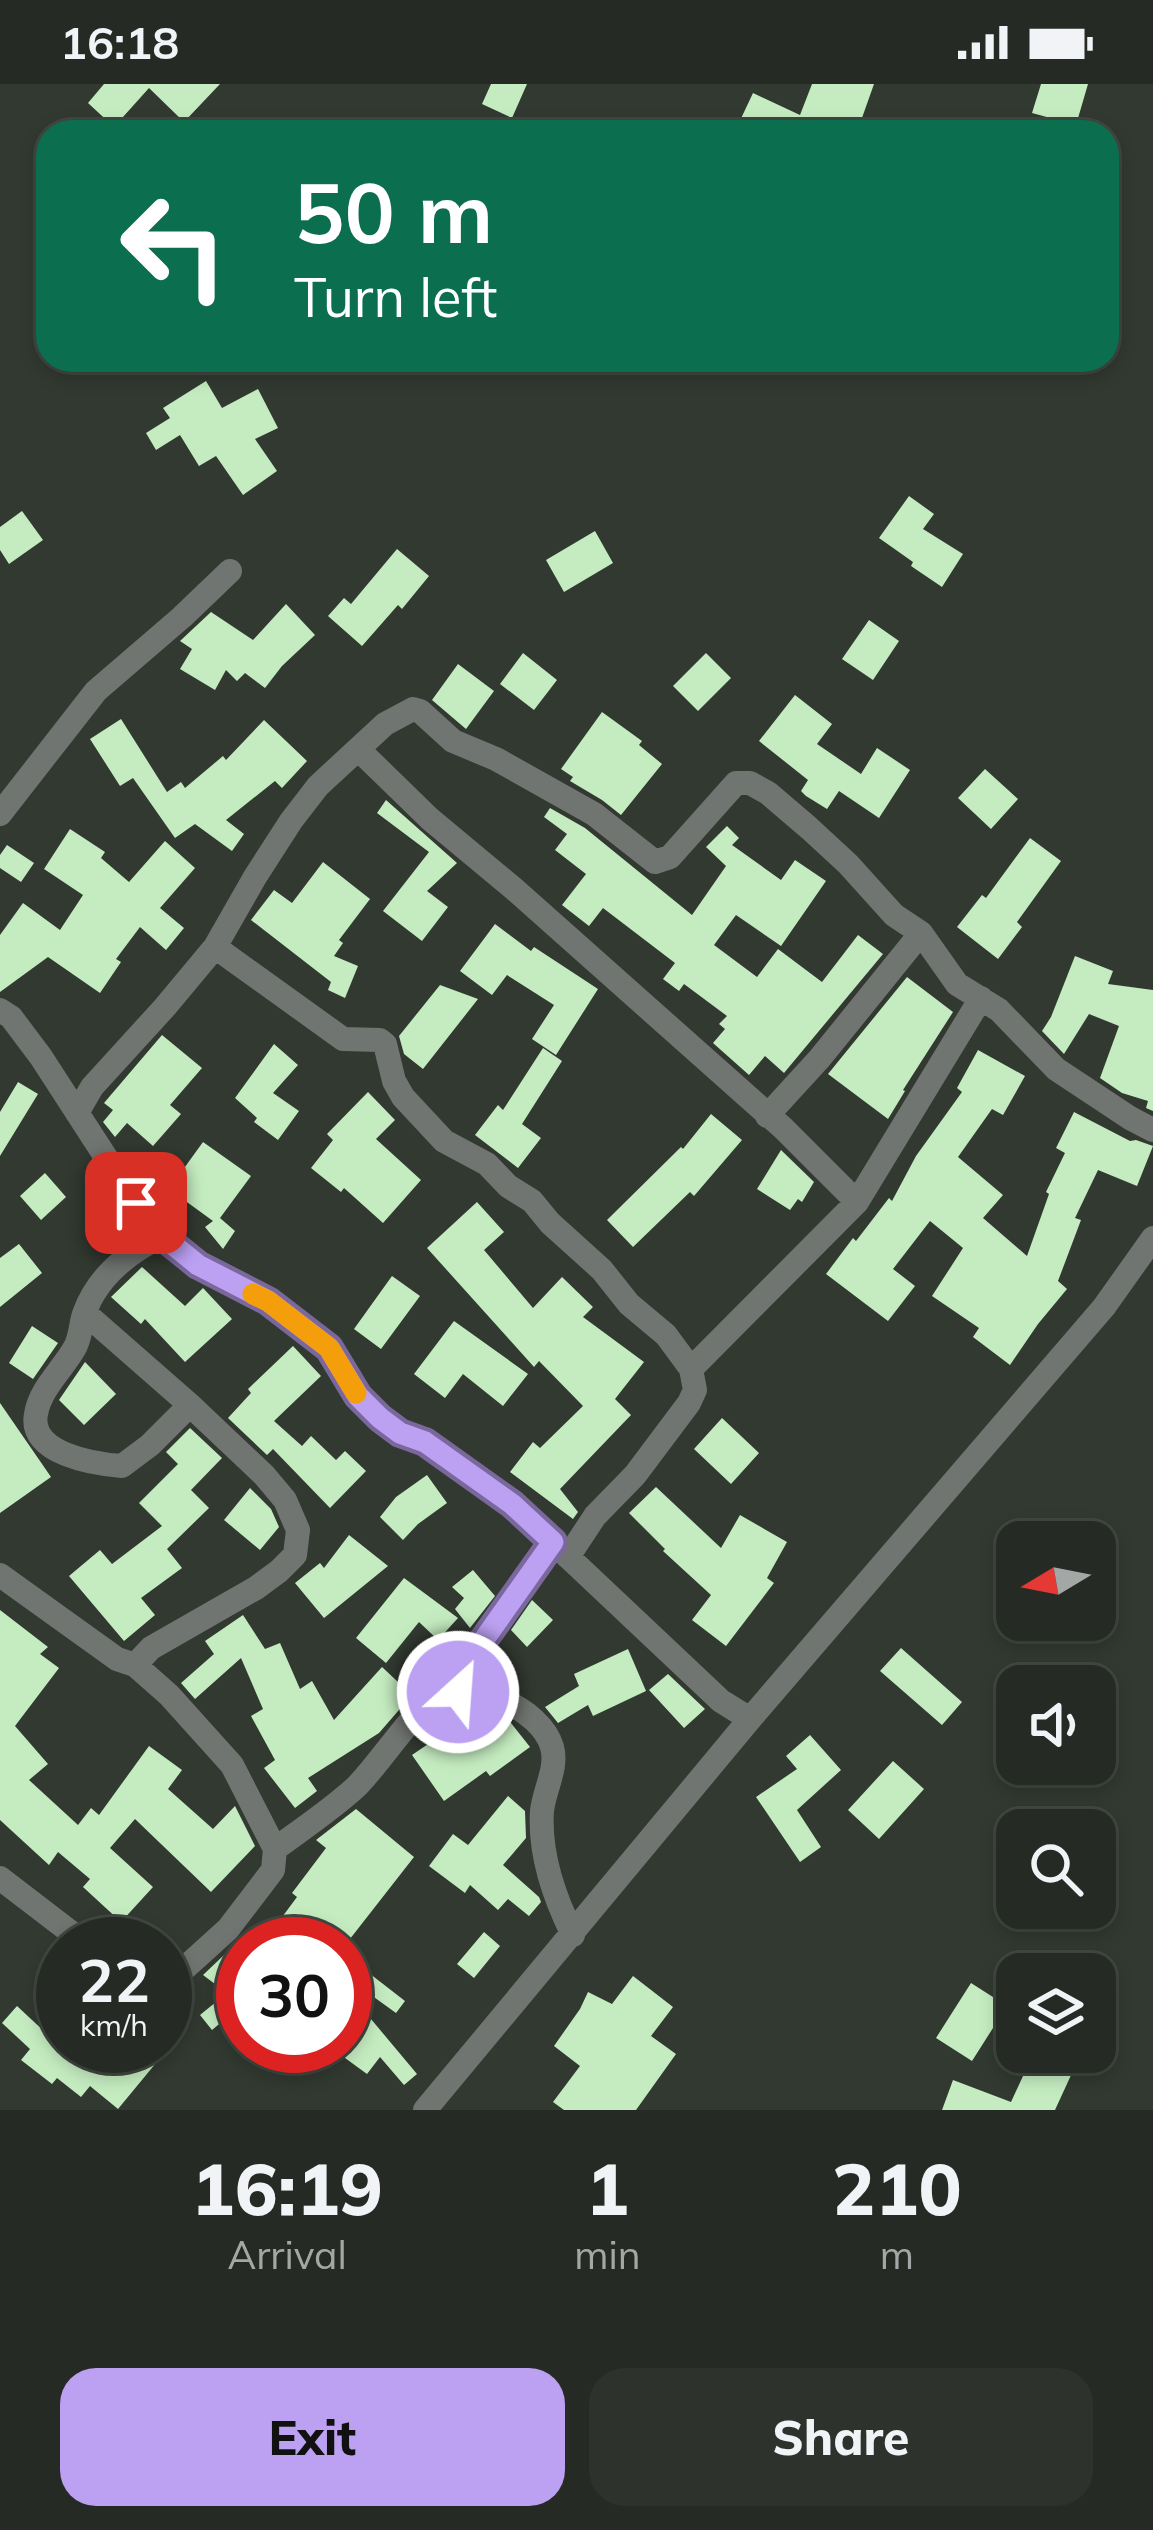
<!DOCTYPE html>
<html lang="en">
<head>
<meta charset="utf-8">
<style>
	:root { --surface:#252b24; --page:#2d332c; --text:#f1f3f6; --muted:#a3a7a6; --line:#424741; --accent:#bca0f2 }
	body { margin:0; font-family:Mulish,sans-serif; background:var(--page); color:var(--text); height:100vh; display:flex; flex-direction:column; font-size:45px; white-space:nowrap }
	* { box-sizing:border-box; margin:0 }
	p { font-size:39px; color:var(--muted) }
	.icon { flex:none; width:66px; height:66px; fill:none; stroke:currentColor; stroke-width:2; stroke-linecap:round; stroke-linejoin:round }
	.map { position:relative; height:2026px; overflow:hidden }
	.sheet { display:flex; flex-direction:column; background:var(--surface); flex:1 }
	.sheet>* { flex:none }
	.top-card { position:absolute; left:36px; top:36px; width:1083px; height:252px; border-radius:36px; box-shadow:0 6px 18px #0003,0 0 0 3px var(--line); background:#0b6e4f; color:#fff; overflow:hidden }
	.needle { width:78px; rotate:260deg }
	.buttons { position:absolute; left:996px; top:1437px; display:grid; gap:24px }
	.buttons a { display:grid; place-items:center; width:120px; height:120px; border-radius:24px; background:var(--surface); box-shadow:0 6px 18px #0003,0 0 0 3px var(--line); font-size:60px }
	.speed { position:absolute; left:36px; top:1833px; display:flex; gap:24px; font-size:60px; font-weight:700; text-align:center }
	.speed>* { display:grid; place-content:center; width:156px; height:156px; border-radius:50%; background:var(--surface); box-shadow:0 6px 18px #0003,0 0 0 3px var(--line); line-height:1 }
	.speed small { font-size:30px; font-weight:400 }
	.speed .limit { border:18px solid #d22; background:#fff; color:#111 }
	.pin { position:absolute; display:grid; place-items:center; width:102px; height:102px; color:#fff; margin:-51px; border-radius:24px; box-shadow:0 6px 18px #0006 }
	.me { position:absolute; width:132px; margin:-66px; rotate:26deg; stroke-linejoin:round; filter:drop-shadow(0 0 9px #0008) }
	.turn { display:flex; align-items:center; gap:42px; height:252px; padding:0 60px; font-size:54px }
	.turn .icon { width:156px; height:156px; stroke-width:2.5 }
	.turn b { display:block; font-size:84px; line-height:102px }
	.eta { display:flex; justify-content:space-evenly; align-items:center; height:204px; text-align:center }
	.eta b { font-size:72px; font-weight:800; line-height:84px }
	.action { display:flex; gap:24px; margin-top:auto; padding:24px 60px }
	.action a { flex:1; height:138px; border-radius:36px; background:var(--accent); color:#111; font-size:48px; font-weight:800; line-height:138px; text-align:center }
	.action a+a { background:var(--page); color:var(--text) }
	.status { display:flex; justify-content:space-between; align-items:center; height:84px; padding:0 60px; background:var(--surface); direction:ltr }
	.status svg { height:33px; fill:currentColor }
	.map>svg:first-child { display:block }
	.building { fill:#c5ecc1 }
	.lines { fill:none; stroke-linecap:round; stroke-linejoin:round }
	.minor { stroke:#717571; stroke-width:24 }
	.route-casing { stroke:#7a689d; stroke-width:30 }
	.route { stroke:#bca0f2; stroke-width:21 }
	.slow { stroke:#f59e0b; stroke-width:21 }
</style>
</head>
<body>
<div class="status"><b>16:18</b><svg viewBox="0 0 49 12"><path d="M0 12V9h3v3zM5 12V6h3v6zM10 12V3h3v9zM15 12V0h3v12zM26 1h20v11H26zM47 4h2v5h-2z"/></svg></div>
<div class="map">
<svg width="1153" height="2026" viewBox="0 0 1153 2026">
	<rect width="100%" height="100%" fill="#313930"/>
	<path class="building" d="M104,0H220L184,38L149,4L114,43L88,19Z
		M491,0H527L512,34L482,20Z
		M812,0H874L857,48H747L737,43L753,9L800,31Z
		M1041,0H1088L1076,41L1032,29Z
		M206,297L222,324L258,305L278,344L255,355L277,387L243,411L216,372L199,382L180,351L156,366L146,349L170,334L163,324Z
		M909,412L934,430L923,445L963,470L942,503L911,482L913,478L879,454Z
		M22,427L43,456L9,480L0,466V443Z
		M595,447L613,479L564,508L546,476Z
		M397,465L429,492L402,525L398,521L362,562L328,532L344,514L351,520Z
		M286,520L315,551L282,582L265,604L245,589L237,597L226,586L215,606L180,585L192,565L180,557L211,528L253,556Z
		M869,536L899,557L873,596L842,575Z
		M523,569L557,596L534,626L500,600Z
		M706,569L731,594L698,627L673,602Z
		M458,580L494,607L466,645L432,616Z
		M795,611L832,640L817,660L861,690L877,664L910,686L879,734L839,707L827,725L806,712L801,707L808,696L759,657Z
		M602,628L642,657L639,661L662,680L621,731L602,716L570,697L573,693L561,685Z
		M121,635L167,708L181,698L185,704L223,672L226,676L264,636L307,677L282,704L275,697L226,736L244,750L232,767L195,740L175,754L133,694L120,702L90,655Z
		M985,685L1018,715L991,745L958,714Z
		M386,716L457,779L427,807L448,823L422,857L383,827L429,768L377,729Z
		M550,724L585,744L692,831L726,782L706,763L727,742L739,754L732,761L781,796L795,776L826,797L781,862L736,831L714,861L757,893L778,865L822,898L858,851L883,870L784,989L765,972L749,991L713,959L725,945L719,940L727,932L684,900L679,907L663,895L675,879L603,824L589,842L562,821L586,790L555,766L567,750L544,733Z
		M70,745L105,768L101,774L129,798L165,757L195,784L160,824L184,844L166,866L140,843L116,875L121,878L100,909L48,873L0,908V851L23,819L60,846L83,811L44,785Z
		M1030,754L1061,777L1017,838L1022,843L998,875L957,843L982,811L986,814Z
		M7,761L34,779L21,798L0,784V771Z
		M323,778L370,815L339,856L343,859L334,872L358,882L345,914L328,906L331,898L251,836L274,806L292,819Z
		M495,840L531,867L534,863L598,905L556,971L532,955L554,921L507,891L492,911L460,887Z
		M1075,872L1113,887L1108,900L1153,906V1027L1146,1024L1148,1017L1122,1009L1100,994L1119,942L1089,930L1064,970L1042,947L1051,933Z
		M907,893L953,928L903,1006L905,1007L888,1035L828,990Z
		M440,901L478,915L423,985L404,970L399,952Z
		M162,951L202,984L170,1021L181,1030L153,1062L127,1039L115,1053L103,1038L113,1026L104,1019Z
		M274,960L298,981L273,1009L299,1027L278,1056L254,1038L257,1034L235,1014Z
		M543,964L562,977L522,1040L541,1054L518,1084L475,1051L498,1021L503,1026Z
		M978,966L1025,992L1003,1031L992,1025L958,1073L1003,1111L983,1134L1027,1172L1049,1110L1046,1108L1065,1069L1056,1064L1074,1028L1130,1057L1136,1056L1153,1062L1137,1102L1098,1086L1075,1134L1081,1136L1058,1197L1067,1205L1038,1240L1010,1281L973,1253L979,1244L932,1212L963,1164L930,1137L893,1185L915,1202L888,1237L826,1190L853,1154L856,1157L889,1114L892,1117L916,1072L962,1008L957,1004Z
		M18,998L38,1010L0,1072V1028Z
		M368,1008L395,1036L376,1055L421,1096L383,1139L344,1104L341,1108L311,1084L333,1056L327,1050Z
		M711,1030L742,1056L694,1112L690,1108L633,1163L607,1136L681,1063L683,1065Z
		M203,1058L251,1092L220,1134L235,1147L223,1165L205,1143L213,1137L169,1105Z
		M781,1066L814,1098L802,1118L798,1115L790,1126L757,1105Z
		M45,1089L66,1113L41,1136L20,1112Z
		M477,1118L504,1148L484,1166L533,1224L562,1193L593,1223L583,1233L644,1278L615,1315L631,1331L560,1405L578,1428L573,1435L510,1388L533,1358L540,1364L583,1322L539,1277L534,1283L427,1164Z
		M19,1160L42,1189L0,1223V1174Z
		M142,1183L185,1222L203,1204L232,1235L185,1278L145,1235L141,1240L111,1213Z
		M392,1192L420,1212L381,1265L354,1245Z
		M454,1237L528,1290L503,1322L463,1290L445,1314L414,1290Z
		M32,1242L58,1259L33,1295L9,1279Z
		M293,1262L321,1292L274,1337L302,1362L311,1352L336,1376L345,1367L366,1387L330,1424L273,1365L267,1371L228,1334L251,1309L248,1305Z
		M85,1278L116,1310L84,1341L59,1316Z
		M0,1319L51,1393L0,1429Z
		M722,1334L759,1369L731,1400L694,1365Z
		M190,1344L222,1374L191,1406L209,1424L167,1465L182,1484L141,1514L155,1531L124,1557L69,1492L100,1466L112,1480L162,1442L139,1419L178,1380L166,1368Z
		M427,1391L447,1419L418,1440L403,1456L380,1433L396,1413Z
		M656,1403L721,1464L740,1431L787,1458L767,1494L774,1499L726,1562L692,1536L711,1511L663,1467L665,1465L629,1429Z
		M250,1404L271,1425L279,1443L260,1466L224,1436Z
		M349,1451L388,1482L324,1534L295,1499L320,1479L324,1484Z
		M473,1486L495,1512L470,1544L455,1525L464,1514L452,1503Z
		M404,1494L458,1534L438,1556L419,1538L386,1579L356,1554Z
		M532,1516L553,1536L527,1563L511,1546Z
		M0,1526L48,1563L40,1570L59,1584L15,1642L48,1680L29,1696L78,1741L91,1724L99,1731L149,1662L182,1686L168,1705L213,1745L235,1722L255,1762L211,1808L135,1735L110,1764L153,1803L121,1838L83,1803L90,1795L58,1768L49,1781L0,1736Z
		M243,1531L265,1565L280,1559L300,1605L312,1597L334,1636L382,1583L412,1611L379,1649L308,1694L317,1707L295,1724L264,1684L275,1676L251,1632L263,1625L241,1574L195,1615L181,1599L214,1570L205,1557Z
		M901,1564L962,1618L942,1641L880,1587Z
		M628,1565L646,1607L593,1632L588,1621L558,1639L545,1623L579,1602L574,1590Z
		M668,1590L705,1625L684,1644L649,1606Z
		M478,1626L511,1639L530,1663L490,1692L486,1687L444,1717L412,1671Z
		M810,1651L841,1686L797,1726L821,1763L800,1778L756,1713L797,1685L786,1672Z
		M893,1677L924,1705L879,1755L848,1726Z
		M508,1712L525,1727L526,1754L503,1781L539,1813L541,1818L529,1832L508,1815L498,1826L470,1801L465,1809L429,1782L453,1750L468,1761Z
		M356,1725L414,1773L346,1860H262L297,1813L292,1809L326,1764L316,1756Z
		M484,1848L500,1862L474,1894L457,1880Z
		M243,1853V1956L224,1936L212,1946L200,1931L227,1909L203,1891Z
		M356,1879L405,1917L396,1929L346,1893Z
		M633,1892L673,1923L651,1952L676,1970L636,2026H564L553,2018L580,1982L554,1962L580,1925L588,1908L612,1920Z
		M971,1899L1007,1922L972,1977L936,1954Z
		M345,1904L417,1990L404,2001L380,1973L367,1990L345,1974Z
		M17,1922L46,1949L63,1928V1962H170L118,2025L90,2002L81,2013L57,1994L52,2000L21,1976L30,1965L2,1939Z
		M1034,1968H1069L1061,1984L1072,1989L1055,2026H942L953,1996L1011,2018Z"/>
	<g class="lines">
		<path class="minor" d="M358,665L430,735L513,804L783,1044L857,1118
			M0,730L96,607L182,533L230,487
			M215,863L343,955L380,956L385,960L394,997L403,1013L444,1057L487,1080L508,1102L532,1117L550,1139L602,1186L629,1220L666,1251L691,1285L695,1306L689,1319L635,1391L595,1432L568,1473
			M0,926L11,933L41,973L151,1143L198,1181L267,1217L329,1264L358,1312L380,1335L400,1349L425,1358L512,1420L721,1617L750,1635
			M77,1029L92,1003L165,923L215,863L255,793L291,737L318,702L385,640L413,625L420,627L453,657L496,675L594,730L655,778L670,773L736,699H750L768,709L809,744L848,780L894,831L921,849L957,900L999,926L1056,985L1130,1034L1153,1046
			M767,1032L820,974L921,849
			M162,1152C129,1168 97,1193 84,1230C80,1242 81,1254 74,1265C62,1286 40,1305 36,1330C28,1370 95,1380 122,1382L150,1361L190,1321
			M85,1229L190,1321L264,1391L285,1416L298,1446L295,1471L279,1487L256,1504L151,1564L135,1581
			M691,1285L857,1118L981,914
			M0,1491L117,1575L135,1581L169,1611L232,1681L275,1765L273,1786L228,1845L165,1902
			M458,1608L456,1595L553,1458
			M275,1765C302,1745 331,1726 356,1703C377,1683 416,1623 436,1613C472,1595 541,1624 552,1663C558,1684 544,1706 542,1727C539,1770 554,1813 573,1851
			M0,1794L86,1860
			M425,2026L750,1635L1104,1223L1153,1154"/>
	</g>
	<g class="lines">
		<defs>
			<path id="route" d="M136,1119L151,1143L198,1181L268,1217L329,1264L358,1312L380,1334L400,1349L425,1358L512,1420L553,1458L456,1595L458,1608"/>
		</defs>
		<use href="#route" class="route-casing"/>
		<use href="#route" class="route"/>
		<path class="slow" d="M253,1210L268,1217L329,1264L356,1309"/>
	</g>
</svg>
<div class="buttons">
<a><svg class="needle" viewBox="-14 -14 28 28"><path d="M0-13l5 13h-10z" fill="#e53935"/><path d="M0 13l5-13h-10z" fill="#a3a7a6"/></svg></a>
<a><svg class="icon" aria-label="sound" viewBox="0 0 24 24"><path d="M4 9h4l5-4v14l-5-4H4zM17 9q2 3 0 6"/></svg></a>
<a><svg class="icon" aria-label="search" viewBox="0 0 24 24"><circle cx="10" cy="10" r="6"/><path d="M15 15l6 6"/></svg></a>
<a><svg class="icon" aria-label="layers" viewBox="0 0 24 24"><path d="M12 4l9 5-9 5-9-5zM3 14l9 5 9-5"/></svg></a>
</div>
<div class="speed"><div>22<small>km/h</small></div><div class="limit">30</div></div>
<div class="pin" style="left:136px;top:1119px;background:#d93025"><svg class="icon" aria-label="arrive" viewBox="0 0 24 24"><path d="M6 21V4h12l-3 4 3 4H6"/></svg></div>
<svg class="me" style="left:458px;top:1608px" viewBox="-20 -20 40 40"><circle r="17" fill="#bca0f2" stroke="#fff" stroke-width="3"/><path d="M0-11L8 9 0 5-8 9z" fill="#fff"/></svg>
<div class="top-card">
<div class="turn"><svg class="icon" aria-label="left" viewBox="0 0 24 24"><path d="M17 20v-9H6M10 6l-5 5 5 5"/></svg><div><b>50 m</b>Turn left</div></div>
</div>
</div>
<section class="sheet">
<div class="eta">
<div><b>16:19</b><p>Arrival</p></div>
<div><b>1</b><p>min</p></div>
<div><b>210</b><p>m</p></div>
</div>
<div class="action"><a>Exit</a><a>Share</a></div>
</section>
</body>
</html>
